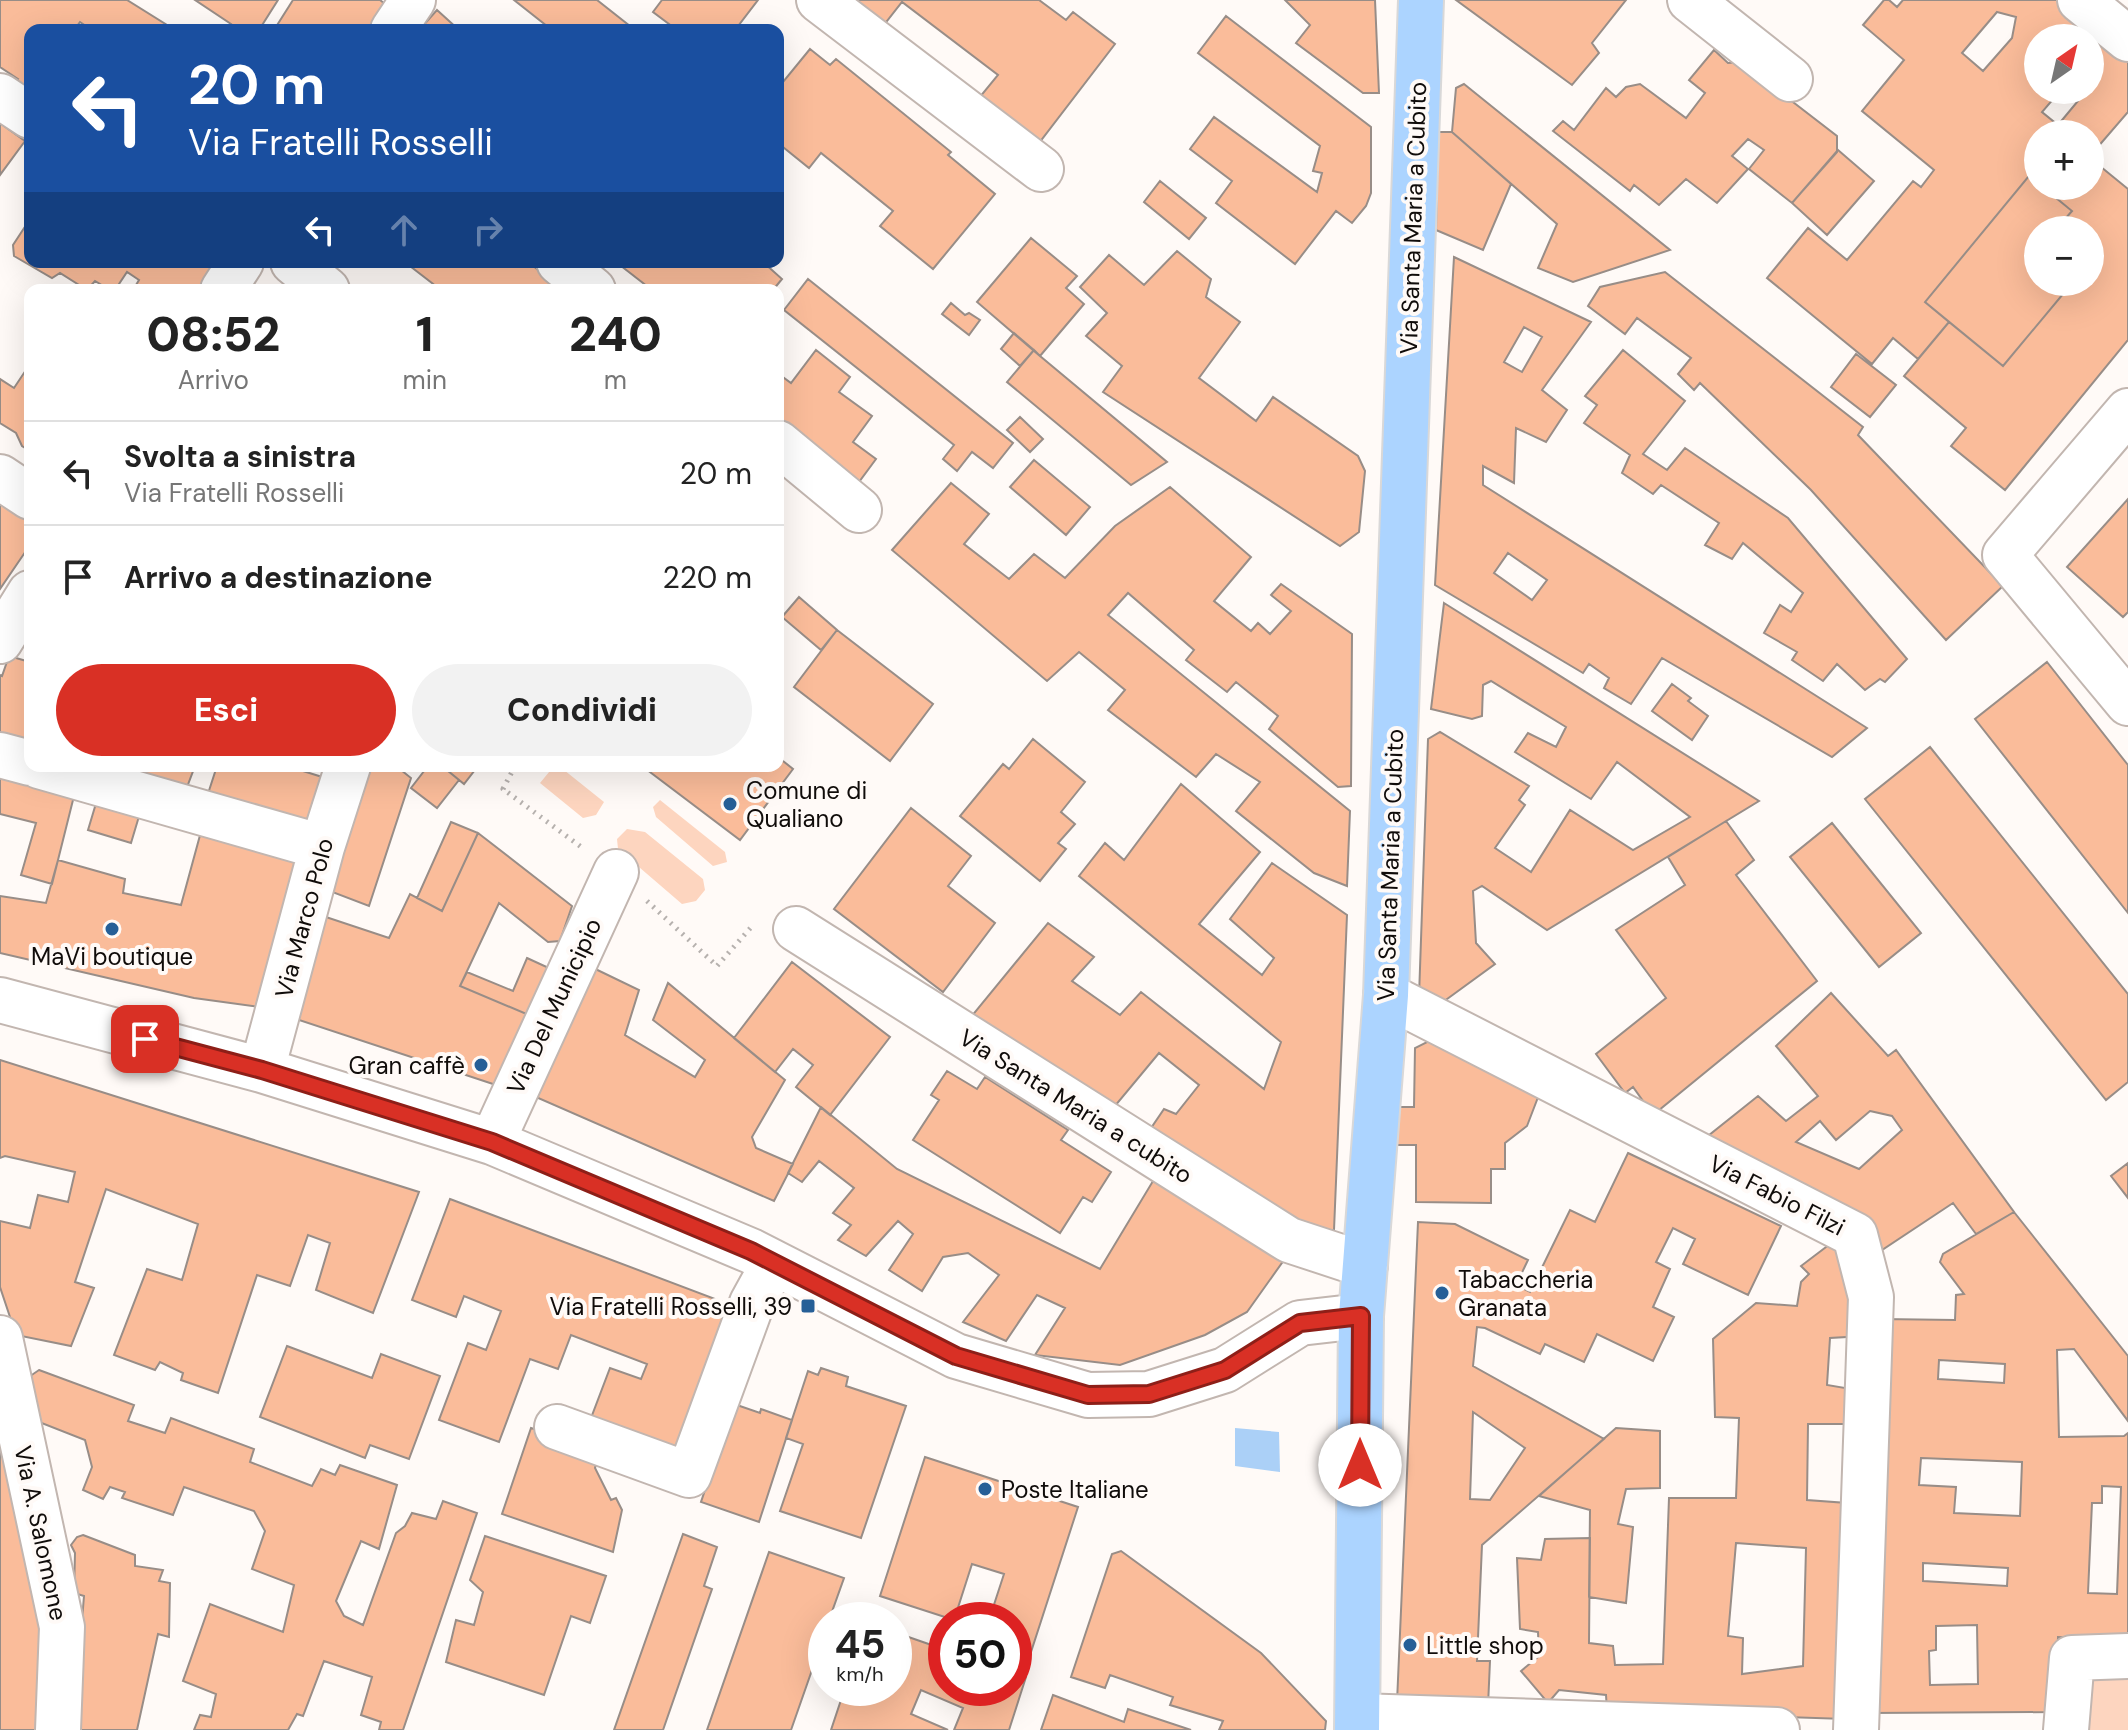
<!DOCTYPE html>
<html lang="it">
<head>
<meta charset="utf-8">
<style>
	:root { --surface:#fff; --page:#f2f2f2; --text:#222; --muted:#767676; --line:#e0e0e0; --accent:#d93025 }
	body { margin:0; font-family:"DM Sans",sans-serif; background:var(--page); color:var(--text); height:100vh; display:flex; flex-direction:column; font-size:30px; white-space:nowrap }
	* { box-sizing:border-box; margin:0 }
	p { font-size:26px; color:var(--muted) }
	.icon { flex:none; width:44px; height:44px; fill:none; stroke:currentColor; stroke-width:2; stroke-linecap:round; stroke-linejoin:round }
	.map { position:relative; flex:1; overflow:hidden }
	.panel { position:absolute; left:24px; top:284px; width:760px; height:488px; display:flex; flex-direction:column; background:var(--surface); border-radius:16px; box-shadow:0 8px 32px #0002 }
	.panel>* { flex:none }
	.top-card { position:absolute; left:24px; top:24px; width:760px; height:244px; border-radius:16px; box-shadow:0 8px 32px #0002; background:#1a4fa0; color:#fff; overflow:hidden }
	.needle { width:52px; rotate:34deg }
	.controls { position:absolute; left:2024px; top:24px; display:grid; gap:16px }
	.controls a { display:grid; place-items:center; width:80px; height:80px; border-radius:50%; background:var(--surface); box-shadow:0 8px 32px #0002; font-size:40px }
	.speed { position:absolute; left:808px; top:1602px; display:flex; gap:16px; font-size:40px; font-weight:700; text-align:center }
	.speed>* { display:grid; place-content:center; width:104px; height:104px; border-radius:50%; background:var(--surface); box-shadow:0 8px 32px #0002; line-height:1 }
	.speed small { font-size:20px; font-weight:400 }
	.speed .limit { border:12px solid #d22; background:#fff; color:#111 }
	.pin { position:absolute; display:grid; place-items:center; width:68px; height:68px; color:#fff; margin:-34px; border-radius:16px; box-shadow:0 4px 12px #0006 }
	.me { position:absolute; width:88px; margin:-44px; rotate:0deg; stroke-linejoin:round; filter:drop-shadow(0 0 6px #0008) }
	.turn { display:flex; align-items:center; gap:28px; height:168px; padding:0 32px; font-size:36px }
	.turn .icon { width:104px; height:104px; stroke-width:2.5 }
	.turn b { display:block; font-size:56px; line-height:68px }
	.lanes { display:flex; align-items:center; height:76px; padding:0 32px; background:#0003; justify-content:center; gap:40px; direction:ltr }
	.lanes .off { opacity:.35 }
	.eta { display:flex; justify-content:space-evenly; align-items:center; height:136px; text-align:center }
	.eta b { font-size:48px; font-weight:800; line-height:56px }
	.action { display:flex; gap:16px; margin-top:auto; padding:16px 32px }
	.action a { flex:1; height:92px; border-radius:48px; background:var(--accent); color:#fff; font-size:32px; font-weight:800; line-height:92px; text-align:center }
	.action a+a { background:var(--page); color:var(--text) }
	ul { padding:0; list-style:none }
	li { display:flex; align-items:center; gap:24px; height:104px; padding:0 32px; border-top:2px solid var(--line) }
	li div { flex:1 }
	li b { display:block; font-size:30px }
	li em { font-style:normal }
	.map>svg:first-child { display:block }
	.green { fill:#fdd5bf }
	.water { fill:#abd0f7 }
	.building { fill:#fabc9a; stroke:#988d87; stroke-width:2; fill-rule:evenodd }
	.lines { fill:none; stroke-linecap:round; stroke-linejoin:round }
	.minor-casing { stroke:#c2b6b0; stroke-width:48 }
	.major-casing { stroke:#d9d8d8; stroke-width:48 }
	.path { stroke:#b6b1ae; stroke-width:5; stroke-dasharray:2 6; stroke-linecap:butt }
	.minor { stroke:#fff; stroke-width:44 }
	.major { stroke:#acd4ff; stroke-width:44 }
	.route-casing { stroke:#8d1f18; stroke-width:20 }
	.route { stroke:#d93025; stroke-width:14 }
	.poi-dot { fill:#265f97; stroke:#fffaf7; stroke-width:3 }
	.labels { text-anchor:middle; dominant-baseline:central; stroke-width:8; stroke-linejoin:round; paint-order:stroke }
	.street-label { font-size:24px; fill:#100c0a; stroke:#fffaf7 }
	.poi-label { font-size:24px; fill:#100c0a; stroke:#fffaf7; text-anchor:start }
</style>
</head>
<body>
<div class="map">
<svg width="2128" height="1730" viewBox="0 0 2128 1730">
	<rect width="100%" height="100%" fill="#fffaf7"/>
	<path class="green" d="M554,766H559L604,802L596,815L583,818L540,783Z
		M660,800L725,852L727,862L713,866L656,817L653,807Z
		M627,829L645,832L703,879L705,890L696,901L682,904L618,849L617,839Z
		M2085,1680H2128V1730H2084Z"/>
	<path class="water" d="M1235,1428L1279,1432L1280,1472L1235,1466Z"/>
	<path class="building" d="M0,0H127L175,30H92L80,22L74,30H30V110L8,95L18,79L0,67Z
		M195,0H278L259,30H227L231,24Z
		M293,0H380L385,4L368,30H274Z
		M514,0H597L635,30H552Z
		M662,0H758L735,30H677L653,12Z
		M849,0H1039L1066,20L1073,12L1115,44L1039,143L979,98L998,75L902,2L883,26Z
		M1285,0H1375L1379,93H1363L1296,43L1310,25Z
		M1456,0H1626L1592,43L1599,53L1572,85Z
		M1884,0H1889L1897,7L1903,0H2057L2128,58V112L2090,156V134H2038V165L1925,302L1949,322L1918,359L1893,338L1872,364L1767,278L1808,228L1847,260L1913,181L1921,187L1934,170L1862,111L1904,60L1863,25ZM1997,12L2016,17L2012,38L1983,71L1962,53ZM2038,38H2090V90H2087L2058,125L2042,112L2061,90H2038Z
		M437,10L459,30H419Z
		M1226,16L1371,127V193L1366,206L1352,223L1336,211L1295,264L1216,203L1232,181L1190,149L1214,117L1317,192L1322,173L1313,171L1320,146L1198,53Z
		M810,49L830,65L836,59L951,152L948,155L995,194L933,269L880,226L893,211L821,153L809,168L778,143V88Z
		M1714,50L1728,63L1741,62L1837,136V152L1792,203L1749,169L1764,150L1748,139L1732,156L1748,169L1717,203L1686,179L1659,205L1634,185L1630,191L1553,131L1563,121L1574,130L1606,88L1616,97L1626,87L1640,84L1686,118L1705,93L1689,80Z
		M1464,84L1670,250L1573,282L1538,268L1557,224L1452,132L1456,88Z
		M0,123L25,141L0,175Z
		M1438,132H1452L1511,184L1483,250L1436,230Z
		M1838,150L1874,181L1827,235L1792,203Z
		M2090,158L2128,189V340L2005,490L1951,446L1966,428L1904,376L1949,322L2003,366L2073,282H2090V261L2094,256L2090,252V230H2062L2058,227L2072,211L2055,197L2064,186H2090Z
		M2038,165V186H2064L2055,197L2072,211L2058,227L2062,230H2038V282H2073L2003,366L1925,302Z
		M1160,181L1206,218L1189,239L1144,202Z
		M30,219V262H214L220,266L205,290H133L139,280L127,272L115,290H110L95,281L87,290L60,273L52,278L14,256L13,245Z
		M1031,238L1077,276L1066,288L1084,304L1040,356L977,302Z
		M1177,251L1211,279L1206,297L1240,322L1199,378L1256,421L1273,397L1358,456L1365,471L1359,532L1340,546L1103,392L1122,366L1086,336L1107,313L1080,287L1109,255L1144,285Z
		M1454,257L1591,322L1542,390L1567,410L1546,442L1516,428L1514,483L1483,466V485L1867,728L1832,757L1662,658L1631,704L1604,688L1609,678L1589,664L1583,673L1435,585ZM1524,327L1542,337L1522,372L1504,362ZM1508,553L1547,580L1532,600L1494,573Z
		M528,262L564,290H441L406,263Z
		M616,262H763L782,279L773,290H652Z
		M1665,272L1863,427L1858,435L2003,586L1946,640L1811,490L1700,383L1694,390L1678,374L1691,358L1637,318L1625,334L1588,306L1600,287Z
		M808,279L1013,443L993,468L972,452L957,471L943,459L954,445L784,310Z
		M951,303L965,315L969,313L980,320L969,335L942,314Z
		M1014,333L1034,350L1020,366L1001,349Z
		M816,350L850,377L839,392L872,416L853,442L876,459L856,486L778,426V378L780,375L791,383Z
		M1034,350L1040,356L1167,462L1131,485L1007,382Z
		M1623,350L1685,401L1643,454L1667,470L1685,448L1788,518L1907,659L1885,682L1880,679L1865,690L1837,664L1823,681L1792,660L1797,652L1764,633L1780,605L1791,612L1803,593L1743,543L1732,559L1705,545L1719,523L1661,485L1653,494L1622,473L1630,455L1584,423L1597,405L1585,396Z
		M1856,354L1896,385L1870,417L1831,387Z
		M30,364V451L22,446L16,433L0,423V379L14,388Z
		M1020,417L1043,439L1030,452L1007,430Z
		M1034,460L1090,507L1066,535L1010,487Z
		M951,483L989,514L964,544L1009,579L1034,554L1065,578L1115,526L1170,487L1251,557L1214,601L1251,631L1258,623L1270,634L1291,611L1271,595L1281,584L1352,634L1351,786L1338,787L1269,729L1278,716L1236,682L1227,692L1186,660L1194,650L1128,593L1108,615L1350,811L1347,886L1314,873L1236,811L1260,782L1216,754L1196,777L1108,710L1125,690L1079,652L1047,681L892,550Z
		M2128,499V612L2123,617L2067,567Z
		M0,503L30,523V545L0,589Z
		M799,597L837,630L821,650L782,617Z
		M1444,603L1759,801L1547,930L1482,886L1473,891L1476,943L1495,964L1443,1002L1419,997L1428,739L1440,732L1529,786L1519,800L1525,805L1495,848L1531,872L1570,810L1633,850L1690,817L1617,762L1591,799L1515,752L1528,733L1556,747L1566,727L1491,681L1483,685L1482,716L1472,719L1431,709Z
		M837,630L933,704L890,761L794,687Z
		M9,656L30,662V749L0,742V675L2,676Z
		M2047,662L2128,765V913L1975,719Z
		M1672,684L1691,698L1688,701L1708,716L1692,740L1652,711Z
		M1033,739L1085,782L1061,812L1075,824L1058,843L1066,849L1040,881L960,816L1003,764L1009,769Z
		M1930,747L2128,994V1082L2106,1100L1865,799Z
		M778,757L793,769L740,840L642,766H778Z
		M100,766H195L187,787Z
		M217,766H287L335,781L320,833L205,803Z
		M362,766H396L411,778L369,906L327,890Z
		M428,766H442L459,780L437,808L411,788Z
		M442,766H478L464,784Z
		M0,767L76,788L52,884L21,875L36,823L0,814Z
		M1181,784L1260,852L1199,924L1262,975L1274,958L1230,919L1272,863L1347,915L1334,1230H1307L1145,1137L1164,1109L1176,1114L1199,1085L1159,1053L1105,1118L962,1028L1048,923L1094,957L1072,981L1120,1015L1141,992L1264,1089L1281,1042L1079,876L1105,843L1124,860Z
		M97,800L140,813L131,843L88,830Z
		M911,808L971,856L948,886L995,923L943,992L834,909Z
		M1726,821L1754,860L1736,875L1817,981L1653,1115L1633,1087L1625,1093L1596,1054L1666,998L1616,930L1685,885L1668,857Z
		M451,822L478,833L442,911L417,898Z
		M1832,823L1921,933L1879,967L1790,857Z
		M202,828L304,851L266,1008L194,998L0,953V896L46,903L58,860L125,879L123,893L181,905Z
		M478,833L572,906L560,941L548,942L499,903L460,986L529,1015L499,1086L284,1015L317,914L389,938L410,894L442,911Z
		M527,958L551,969L531,1016L460,986L467,972L513,991Z
		M792,962L890,1037L830,1115L796,1087L813,1065L793,1049L775,1072L734,1038Z
		M585,964L639,990L625,1035L695,1077L705,1060L653,1020L668,983L785,1080L752,1137L756,1148L793,1164L774,1201L529,1094Z
		M1831,993L1888,1056L1896,1050L2014,1212L1976,1234L1953,1203L1879,1252L1698,1144L1758,1096L1786,1121L1818,1096L1776,1046ZM1870,1111L1892,1116L1902,1130L1859,1169L1796,1142L1820,1121L1836,1140Z
		M1433,1039L1540,1092L1527,1126L1505,1143V1169H1491V1203L1416,1202V1145H1395V1107H1414L1415,1048Z
		M0,1060L419,1192L373,1313L316,1290L330,1243L308,1235L290,1286L257,1275L218,1393L181,1380L183,1373L160,1362L155,1370L114,1355L147,1269L182,1280L198,1224L106,1189L75,1282L94,1288L71,1346L16,1335L0,1287V1221L30,1228L38,1195L68,1202L75,1172L5,1156L0,1158Z
		M947,1071L977,1089L985,1077L1068,1130L1061,1140L1111,1172L1092,1202L1083,1197L1060,1233L913,1140L939,1100L931,1095Z
		M821,1107L897,1169L1100,1269L1153,1181L1284,1260L1247,1312L1205,1335L1120,1365L1035,1355L1065,1308L1037,1295L1006,1341L963,1322L999,1275L968,1253L943,1257L922,1291L889,1270L913,1234L898,1221L866,1256L838,1240L851,1225L833,1213L854,1188L819,1161L802,1182L788,1173Z
		M1628,1153L1781,1226L1748,1295L1683,1264L1695,1239L1673,1228L1656,1262L1670,1269L1653,1307L1674,1317L1653,1361L1597,1334L1584,1362L1545,1344L1540,1354L1485,1328L1477,1327L1473,1366L1604,1439L1482,1545L1477,1661H1490L1488,1706L1397,1702L1418,1222L1455,1224L1528,1260L1516,1285L1530,1292L1570,1210L1595,1222ZM1473,1412L1525,1448L1490,1500L1470,1499Z
		M2128,1163V1198L2111,1176Z
		M450,1199L739,1308L681,1461L588,1426L610,1368L641,1379L647,1364L571,1335L558,1369L530,1359L499,1442L439,1420L468,1343L486,1350L501,1311L464,1296L456,1317L412,1300Z
		M2014,1212L2128,1356V1421L2074,1349L2057,1350L2059,1437L2124,1436L2128,1433V1640L2058,1637L2056,1712L1869,1713L1882,1319L1955,1320L1956,1295L1964,1294L1940,1262L1943,1254ZM1939,1360L2005,1364L2004,1383L1938,1379ZM1921,1458L2022,1462L2020,1516L1954,1513L1956,1487L1919,1485ZM2102,1486L2121,1487L2117,1594L2088,1593L2092,1503H2102ZM1923,1563L2008,1568L2007,1586L1923,1581ZM1977,1625L1978,1684L1930,1685L1929,1651L1936,1650V1626Z
		M1838,1238L1864,1336L1830,1338L1827,1385L1857,1390V1424H1808L1807,1500L1847,1503L1845,1719L1607,1711L1606,1695L1559,1690L1548,1703L1521,1671L1539,1656L1538,1632L1520,1629L1517,1558L1541,1560L1545,1539L1590,1538L1589,1643L1613,1646L1615,1665L1663,1664L1669,1498H1736L1739,1418L1715,1417L1713,1339L1756,1303L1797,1306L1801,1282L1809,1274L1801,1266ZM1736,1543L1806,1548L1803,1666L1742,1674L1743,1638L1728,1636Z
		M287,1346L372,1378L381,1354L440,1376L409,1459L370,1445L365,1458L260,1417Z
		M821,1368L848,1377L846,1386L906,1406L861,1538L780,1511L803,1444L786,1438L808,1371L818,1375Z
		M39,1370L134,1405L128,1421L165,1433L171,1418L254,1449L250,1462L312,1486L321,1469L335,1475L340,1465L397,1485L379,1549L361,1541L336,1601L344,1616L363,1625L396,1533L405,1526L412,1513L436,1519L443,1501L477,1513L403,1730H379L381,1722L361,1715L372,1677L324,1661L303,1716L297,1714L288,1730H194L200,1715L211,1717L216,1694L183,1681L210,1604L283,1632L294,1585L252,1569L265,1531L254,1511L184,1487L173,1515L122,1498L125,1492L110,1487L103,1499L83,1490L92,1467L85,1440L39,1422L23,1381Z
		M734,1404L760,1413L761,1409L792,1420L759,1522L701,1502Z
		M0,1418L51,1682L46,1730H0Z
		M531,1428L600,1451L595,1468L611,1500L616,1498L622,1510L613,1552L502,1514Z
		M1616,1428L1660,1431V1488L1626,1489L1618,1524L1633,1527L1626,1603L1589,1597L1590,1510L1539,1496Z
		M925,1457L1078,1507L1031,1652L1014,1646V1620H989L1004,1574L972,1564L954,1620L880,1596Z
		M683,1534L717,1547L704,1586L712,1589L663,1730H614Z
		M83,1535L135,1555V1566L163,1570L159,1581L170,1583L169,1637L158,1634L137,1730H73L84,1596L74,1593L75,1553L71,1545L77,1537Z
		M485,1536L606,1576L590,1623L571,1616L544,1695L446,1662L456,1620L474,1625L483,1592L470,1580Z
		M1121,1551L1261,1653L1326,1721L1325,1730H1219L1223,1721L1170,1705L1173,1697L1110,1675L1105,1688L1071,1677L1112,1554Z
		M769,1552L844,1578L829,1620H826V1630L791,1730H707Z
		M894,1632L946,1650V1688H1014V1673L1026,1677L1009,1730H954L963,1708L921,1690L911,1714L948,1730H831L845,1688H894Z
		M1053,1695L1124,1722L1128,1709L1191,1730H1041Z"/>
	<g class="lines">
		<defs>
			<path id="minor" d="M819,0L1041,169
				M1690,0L1790,79
				M2080,0L2128,39
				M393,30L413,0
				M0,96L30,116
				M293,262L327,290
				M559,262L593,290
				M223,290L241,262
				M2128,411L2005,555L2128,703
				M778,443L859,510
				M0,477L30,497
				M0,641L30,593
				M0,755L30,763
				M39,766L322,847
				M796,929L1289,1240L1365,1265
				M1386,995L1855,1235L1871,1297L1856,1730
				M0,1000L262,1070L492,1142L751,1251L956,1356L1088,1395L1149,1394L1225,1370L1300,1323L1361,1316
				M262,1070L322,847L348,766
				M492,1142L616,872
				M0,1338L62,1627L58,1730
				M557,1427L689,1475L752,1303L774,1263
				M1358,1716L1777,1730
				M2066,1730L2072,1658L2128,1656"/>
			<path id="major" d="M1357,1730L1361,1316L1386,995L1421,0"/>
		</defs>
		<use href="#minor" class="minor-casing"/>
		<use href="#major" class="major-casing"/>
		<path class="path" d="M515,766L503,789L584,849
			M647,901L717,966L753,925"/>
		<use href="#minor" class="minor"/>
		<use href="#major" class="major"/>
	</g>
	<g class="lines">
		<defs>
			<path id="route" d="M145,1039L262,1070L492,1142L751,1251L956,1356L1088,1395L1149,1394L1225,1370L1300,1323L1361,1316L1360,1465"/>
		</defs>
		<use href="#route" class="route-casing"/>
		<use href="#route" class="route"/>
	</g>
	<g class="poi-dot">
		<circle cx="730" cy="804" r="8"/>
		<circle cx="112" cy="929" r="8"/>
		<circle cx="481" cy="1065" r="8"/>
		<circle cx="1442" cy="1293" r="8"/>
		<rect x="800" y="1298" width="16" height="16" rx="4"/>
		<circle cx="985" cy="1489" r="8"/>
		<circle cx="1410" cy="1645" r="8"/>
	</g>
	<g class="labels">
		<g class="street-label">
			<text transform="translate(1413 218) rotate(-88)">Via Santa Maria a Cubito</text>
			<text transform="translate(1390 865) rotate(-88)">Via Santa Maria a Cubito</text>
			<text transform="translate(304 918) rotate(-75)">Via Marco Polo</text>
			<text transform="translate(554 1006) rotate(-65)">Via Del Municipio</text>
			<text transform="translate(1076 1106) rotate(32)">Via Santa Maria a cubito</text>
			<text transform="translate(1777 1195) rotate(27)">Via Fabio Filzi</text>
			<text transform="translate(41 1533) rotate(78)">Via A. Salomone</text>
		</g>
		<g class="poi-label">
			<text x="746" y="790">Comune di<tspan x="746" dy="28">Qualiano</tspan></text>
			<text x="112" y="956" text-anchor="middle">MaVi boutique</text>
			<text x="465" y="1065" text-anchor="end">Gran caffè</text>
			<text x="1458" y="1279">Tabaccheria<tspan x="1458" dy="28">Granata</tspan></text>
			<text x="792" y="1306" text-anchor="end">Via Fratelli Rosselli, 39</text>
			<text x="1001" y="1489">Poste Italiane</text>
			<text x="1426" y="1645">Little shop</text>
		</g>
	</g>
</svg>
<div class="controls">
<a><svg class="needle" viewBox="-14 -14 28 28"><path d="M0-13l5 13h-10z" fill="#e53935"/><path d="M0 13l5-13h-10z" fill="#767676"/></svg></a>
<a>+</a>
<a>−</a>
</div>
<div class="speed"><div>45<small>km/h</small></div><div class="limit">50</div></div>
<div class="pin" style="left:145px;top:1039px;background:#d93025"><svg class="icon" aria-label="arrive" viewBox="0 0 24 24"><path d="M6 21V4h12l-3 4 3 4H6"/></svg></div>
<svg class="me" style="left:1360px;top:1465px" viewBox="-20 -20 40 40"><circle r="19" fill="#fff"/><path d="M0-13L10 11 0 6-10 11z" fill="#d93025"/></svg>
<div class="top-card">
<div class="turn"><svg class="icon" aria-label="left" viewBox="0 0 24 24"><path d="M17 20v-9H6M10 6l-5 5 5 5"/></svg><div><b>20 m</b>Via Fratelli Rosselli</div></div>
<div class="lanes"><svg class="icon" aria-label="left" viewBox="0 0 24 24"><path d="M17 20v-9H6M10 6l-5 5 5 5"/></svg><svg class="icon off" aria-label="ahead" viewBox="0 0 24 24"><path d="M12 20V5M6 11l6-6 6 6"/></svg><svg class="icon off" aria-label="right" viewBox="0 0 24 24"><path d="M7 20v-9h11M14 6l5 5-5 5"/></svg></div>
</div>
<section class="panel">
<div class="eta">
<div><b>08:52</b><p>Arrivo</p></div>
<div><b>1</b><p>min</p></div>
<div><b>240</b><p>m</p></div>
</div>
<ul>
<li><svg class="icon" aria-label="left" viewBox="0 0 24 24"><path d="M17 20v-9H6M10 6l-5 5 5 5"/></svg><div><b>Svolta a sinistra</b><p>Via Fratelli Rosselli</p></div><em>20 m</em></li>
<li><svg class="icon" aria-label="arrive" viewBox="0 0 24 24"><path d="M6 21V4h12l-3 4 3 4H6"/></svg><div><b>Arrivo a destinazione</b></div><em>220 m</em></li>
</ul>
<div class="action"><a>Esci</a><a>Condividi</a></div>
</section>
</div>
</body>
</html>
